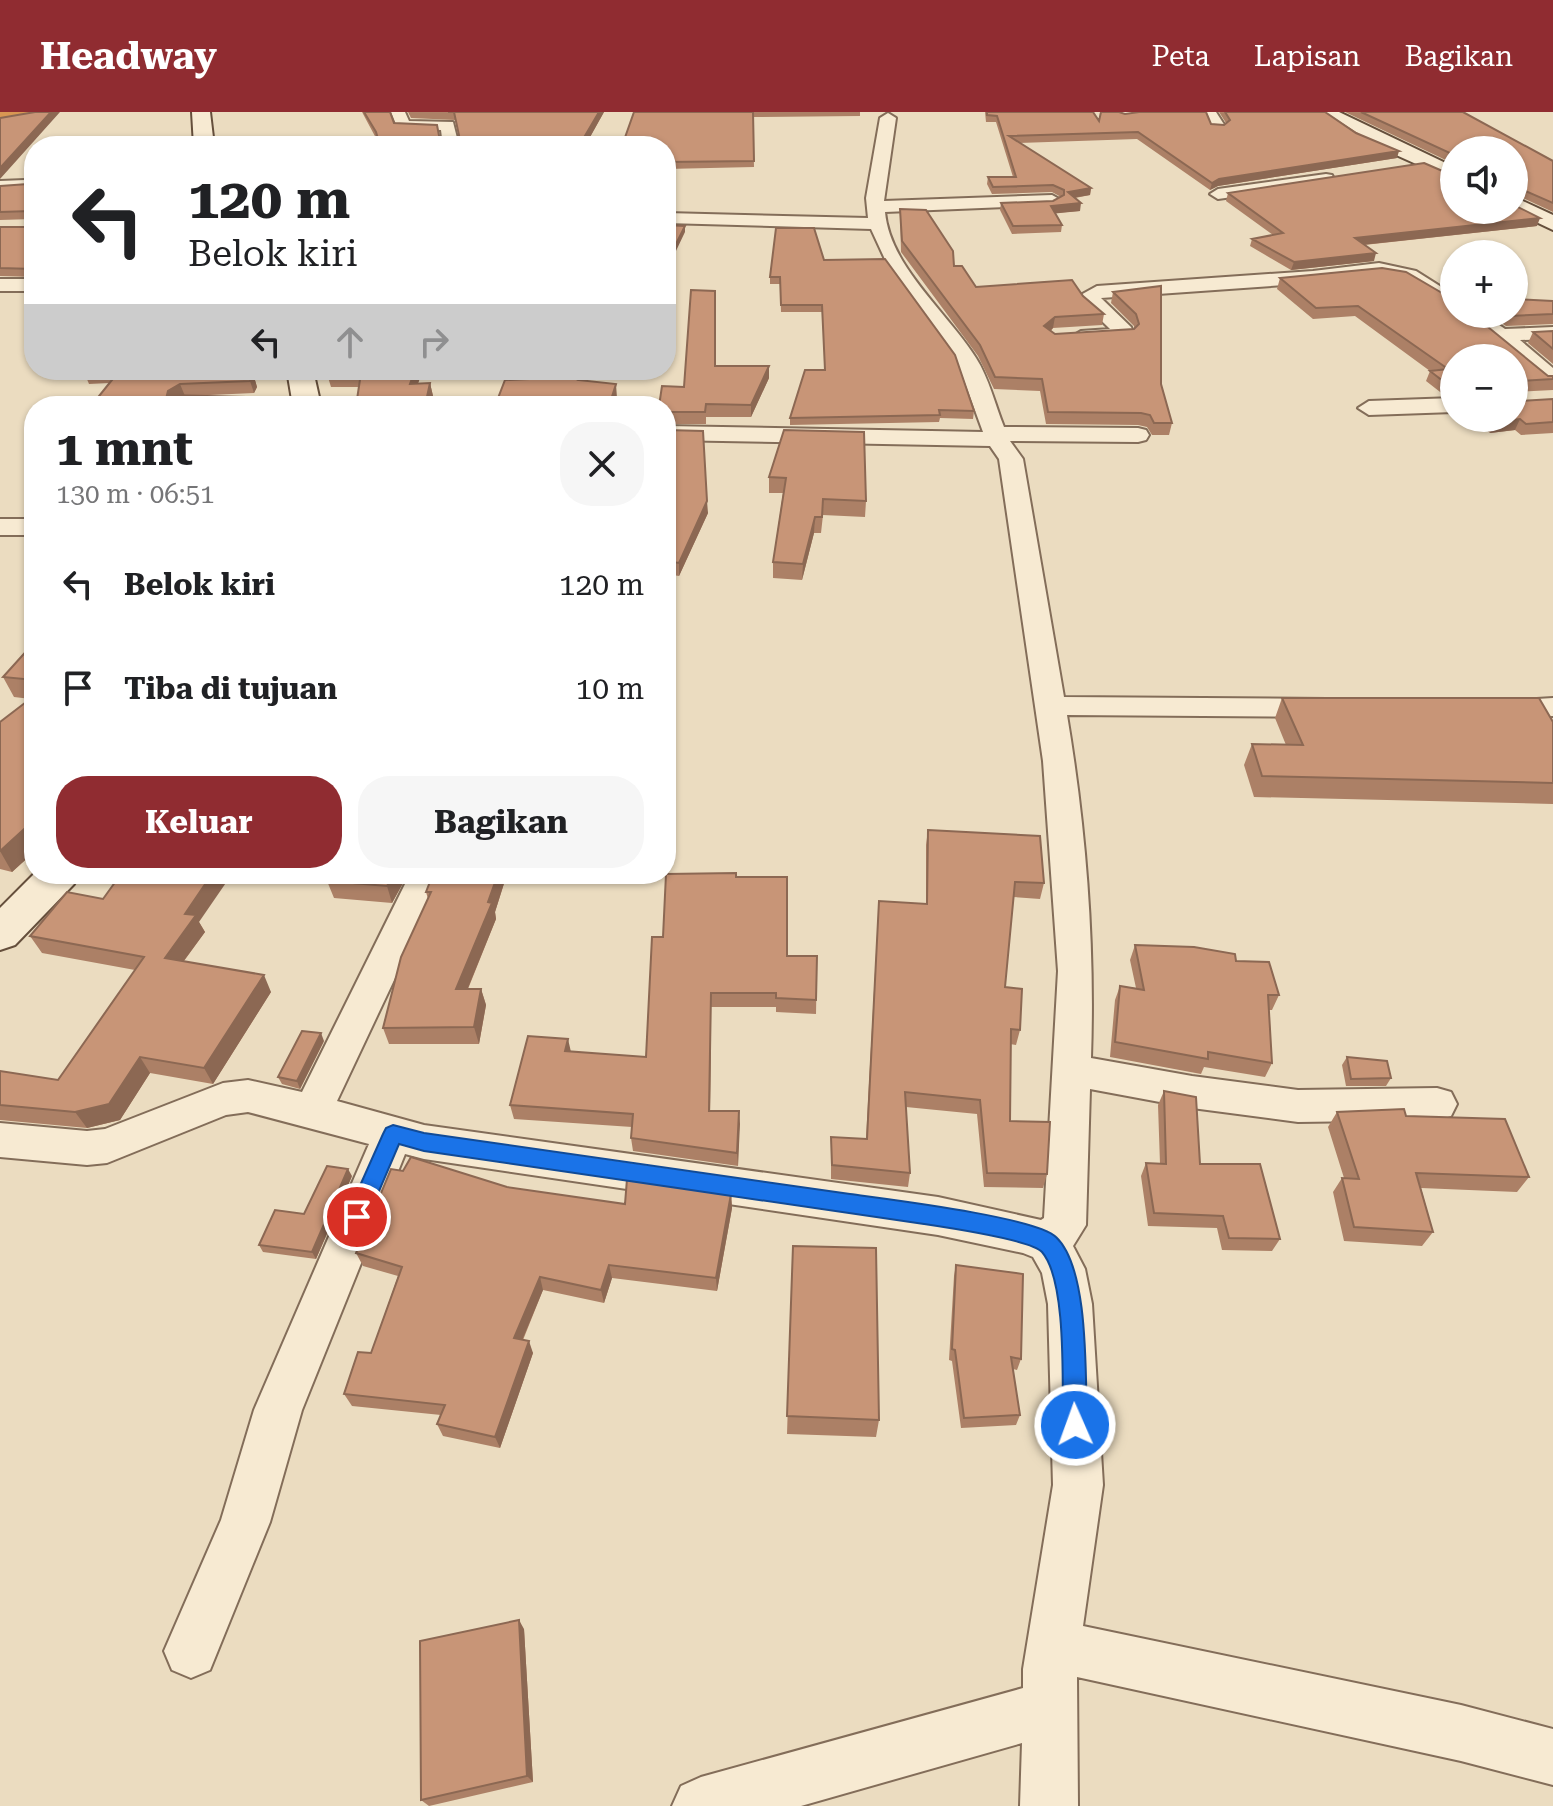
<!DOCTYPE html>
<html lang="id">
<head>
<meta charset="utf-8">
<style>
	:root { --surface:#fff; --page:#f6f6f6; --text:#202124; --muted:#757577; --accent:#902c31 }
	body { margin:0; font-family:"Roboto Serif",serif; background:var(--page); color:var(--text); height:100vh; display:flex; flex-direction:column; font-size:30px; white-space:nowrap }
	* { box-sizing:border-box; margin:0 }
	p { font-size:26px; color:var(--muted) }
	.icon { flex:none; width:44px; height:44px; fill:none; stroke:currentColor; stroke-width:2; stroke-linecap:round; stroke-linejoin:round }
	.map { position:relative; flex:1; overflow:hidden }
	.panel { position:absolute; left:24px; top:284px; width:652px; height:488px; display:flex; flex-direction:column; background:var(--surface); border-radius:32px; box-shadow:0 2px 6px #0004 }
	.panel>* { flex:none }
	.hud { position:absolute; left:24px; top:24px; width:652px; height:244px; border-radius:32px; box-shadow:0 2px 6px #0004; background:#fff; color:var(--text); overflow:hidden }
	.fabs { position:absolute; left:1440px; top:24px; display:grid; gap:16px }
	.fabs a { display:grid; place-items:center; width:88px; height:88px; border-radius:50%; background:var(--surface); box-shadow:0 2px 6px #0004; font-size:40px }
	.pin { position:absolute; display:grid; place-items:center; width:68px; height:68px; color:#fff; margin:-34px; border:4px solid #fff; border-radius:50%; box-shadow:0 2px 8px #0007 }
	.me { position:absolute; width:88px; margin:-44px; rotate:358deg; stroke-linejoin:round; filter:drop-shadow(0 0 6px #0008) }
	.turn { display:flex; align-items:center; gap:28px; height:168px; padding:0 32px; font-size:36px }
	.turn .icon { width:104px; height:104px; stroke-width:2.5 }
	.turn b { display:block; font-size:56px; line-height:68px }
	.lanes { display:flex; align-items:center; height:76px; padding:0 32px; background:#0003; justify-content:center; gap:40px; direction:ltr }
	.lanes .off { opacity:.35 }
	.round { display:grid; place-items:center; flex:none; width:84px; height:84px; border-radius:32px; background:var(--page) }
	.summary { display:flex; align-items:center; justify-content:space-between; height:136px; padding:0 32px }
	h1 { font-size:48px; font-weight:700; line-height:60px }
	.button { display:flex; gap:16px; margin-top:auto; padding:16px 32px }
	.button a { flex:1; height:92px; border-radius:32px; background:var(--accent); color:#fff; font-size:32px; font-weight:700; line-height:92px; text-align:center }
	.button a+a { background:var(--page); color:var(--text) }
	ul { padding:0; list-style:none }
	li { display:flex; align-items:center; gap:24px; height:104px; padding:0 32px }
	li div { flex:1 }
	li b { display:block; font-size:30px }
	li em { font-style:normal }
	header { display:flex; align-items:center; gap:48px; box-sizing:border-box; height:112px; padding:0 40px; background:var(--accent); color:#fff }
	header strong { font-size:38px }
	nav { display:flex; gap:44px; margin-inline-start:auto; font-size:28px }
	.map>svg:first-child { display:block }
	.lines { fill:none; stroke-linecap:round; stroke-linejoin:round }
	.street-casing { stroke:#836d59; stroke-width:4 }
	.secondary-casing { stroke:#654f3c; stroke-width:4 }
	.highway-casing { stroke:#513c2d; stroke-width:4 }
	.street { fill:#f7ead2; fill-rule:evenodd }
	.secondary { fill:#f7ead2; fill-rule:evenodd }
	.highway { fill:#d89753; fill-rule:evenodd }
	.wall { fill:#ac8066 }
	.shaded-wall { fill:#8c6853 }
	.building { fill:#c89577; stroke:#8c6853; stroke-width:2 }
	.route { fill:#1a73e8; stroke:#114b97; stroke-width:2 }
</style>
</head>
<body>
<header>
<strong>Headway</strong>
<nav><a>Peta</a><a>Lapisan</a><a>Bagikan</a></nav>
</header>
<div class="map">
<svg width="1553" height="1694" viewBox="0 0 1553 1694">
	<rect width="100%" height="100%" fill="#ebdcc0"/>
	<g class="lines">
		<defs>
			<path id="street" d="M391,0H405L409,9L453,10L459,34H443L441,18L398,17Z
				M1106,0H1157V1C1147,9 1116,8 1106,0Z
				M1202,0H1216L1225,14L1222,17H1212Z
				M888,1L896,6L884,89L1052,83L1061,88L1052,93L885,100C890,155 948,201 976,246C989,266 995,293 1004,315L1138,316L1146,318L1149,323L1146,328L1138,330L1010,329L1023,347L1064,585L1327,587L1338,589L1342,596L1338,603L1327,605L1067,603C1086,716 1095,832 1091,946L1192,964L1298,978L1437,976L1451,980L1457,992L1451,1004L1437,1008L1298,1010L1192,996L1090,977L1086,1113L1073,1134L1085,1157L1092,1192L1103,1373L1083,1514L1461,1593L1553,1617V1673L1461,1649L1077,1565L1078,1694H1020L1022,1631L801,1694H672L681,1674L701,1665L1023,1576V1557L1053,1373L1048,1192L1042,1161L1033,1145L1023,1141L938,1123L424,1047L405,1042L302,1298L270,1410L210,1558L191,1566L172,1558L164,1539L221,1408L254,1298L369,1032L248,1000L226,1003L107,1051L87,1053L0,1045V1011L87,1019L105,1017L223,971L248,968L302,980L410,762H444L337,989L424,1013L938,1085L1041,1108L1044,1106L1058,859L1043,649L999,347L990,334L666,328V314L983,320L957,249L890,158L871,117L666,111V101L868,106L866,86L880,6Z
				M1326,62L1332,63L1334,67L1332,71L1218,87L1210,82L1218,77Z
				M25,68L33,73L31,77L0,79V69Z
				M1379,151L1416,159L1454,183V198L1403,167L1379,163L1313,171L1101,186L1131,215L1134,222L1131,226L1081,231L1071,225L1081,219L1110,217L1077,185L1097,174L1313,159Z
				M0,167H34V179H0Z
				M1459,202H1483L1505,217L1553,215V227L1520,228L1553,256V273L1545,272Z
				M1454,286V300L1369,303L1358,296L1369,289Z
				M0,407H34V423H0Z
				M1553,586V604L1495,606L1484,604L1480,597L1484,590Z"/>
			<path id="secondary" d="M192,0H210L214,34H194Z
				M1317,0H1339L1454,55V69L1356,25Z
				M1514,85L1553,103V118L1511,98H1514Z
				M287,258H313L321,294H293Z
				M34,762H80L74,772L15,833L0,838V796Z"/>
			<path id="highway" d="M0,0H44L35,5L0,11Z"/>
		</defs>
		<use href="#street" class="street-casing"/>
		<use href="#secondary" class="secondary-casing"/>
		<use href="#highway" class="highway-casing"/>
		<use href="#street" class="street"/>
		<use href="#secondary" class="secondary"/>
		<use href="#highway" class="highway"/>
	</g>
	<path class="wall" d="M362,0H390L394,11L440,29L460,28L455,8L411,6L408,0H604L585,34H379L377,28Z
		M634,0H860V4L753,5L754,55L666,57V34Z
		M985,0H1093L1099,9L1125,2L1224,13L1226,11L1219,0H1325L1397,46L1218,74L1210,78L1137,27L1019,31L1091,76L1090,83L1075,86L1080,99L1055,101L1062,113L1061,120L1012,122L1000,98L1001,91L1053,89L1061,85L1052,80L992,82L987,72L988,65H1013L996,10H986Z
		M1345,0H1463L1553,49V100L1514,82L1454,38V52Z
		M34,69V165L0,164V115H31L34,112L33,107L0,108V74L28,72Z
		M1228,81L1537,114L1364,133L1374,149L1291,158L1250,134L1252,127L1273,123L1226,89Z
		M900,97L954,154L976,175L1083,184L1104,202L1102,213L1053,216L1051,219L1055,222L1134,217V214L1111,191L1113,180L1161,174V272L1172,311L1169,323H1152L1147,315L1138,313L1046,312L1040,279L994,277L978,244L901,140Z
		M824,148L974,299L973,307L940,306L939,310L790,313V306L825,258L822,200H781L780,172H770V165Z
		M1382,156L1553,267V278L1516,280V286L1519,289L1553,287V321L1521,323L1515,318L1490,321L1472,306H1514L1454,246V284L1444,283L1426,269L1430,259L1355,204L1313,207L1277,177L1280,166Z
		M1553,189V212L1506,214L1488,202H1514Z
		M1553,219V252L1528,231L1533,220Z
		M716,254L769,266L751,305H706V312H666V294L684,275Z
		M85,258H252L257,275L254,281L188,284L91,294L109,271L89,272L84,260Z
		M328,258H423L418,271H430L433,284L359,275H331L327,262Z
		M666,318L708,401L679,464L666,462Z
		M784,318L866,389L865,405L823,403L821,421H814L802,468L773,466V450L783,381H769V365Z
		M34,535V740L12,760L0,757V610L31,587L14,585L3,565Z
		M1282,586L1553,610V692L1254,685L1244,653L1252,632L1286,633L1275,606Z
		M928,718L1044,771L1040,787L1013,785L1005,875L1020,918L1016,933L1010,932V1009L1047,1062L1043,1076L984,1075L977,1002L906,995L910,1061L908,1075L831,1067V1025L866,1027L878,804L926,792V733Z
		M408,762L392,791L334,786L327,769Z
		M433,762H507L495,800L496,807L468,877H481L486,893L479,932H389L383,916L428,787L426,780Z
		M736,765L787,844H817L816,902L776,900V895H711L710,999H739L738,1054L633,1039L631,1026L632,1015L514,1007L510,993L571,940L646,945L663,825Z
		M199,810L205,820L184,849L271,880L213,972L150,961L120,1008L87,1016L0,1008V1009V959L58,968L135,858L42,841L30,824Z
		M1135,833L1236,849L1279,883L1272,898H1269L1272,951L1265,965L1204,955L1201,962L1110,945L1115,888L1120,874L1136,876L1130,848Z
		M324,929L300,977L282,972L278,965Z
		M1347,945L1391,966L1386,974H1346L1342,953Z
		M1164,979L1200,1052L1280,1127L1272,1139L1222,1138L1217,1116L1148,1114L1141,1064L1146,1051L1160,1052L1158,993Z
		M1337,1000L1406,1004L1529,1065L1517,1080L1421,1076L1433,1120L1422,1134L1344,1129L1333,1080L1342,1066H1344L1328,1015Z
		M352,1064L316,1147L263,1140L259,1133L304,1102Z
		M507,1075L625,1092L731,1082L732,1096L717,1179L612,1166L604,1191L543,1178L523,1228L533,1241L500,1336L443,1324L437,1312L441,1303L352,1294L344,1282L371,1241L398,1164L363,1154L356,1141Z
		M793,1134L879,1308L876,1325L787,1322Z
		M956,1153L1021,1247L1017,1258L1013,1257L1020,1303L1016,1313L961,1316L952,1249L949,1248L954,1164Z
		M524,1517L533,1670L429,1694L421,1688Z"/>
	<path class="shaded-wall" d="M51,0H60L0,67V56Z
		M599,0H604L585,34H579Z
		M1399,39L1397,46L1218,74L1210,78L1212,71L1219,67Z
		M1091,76L1090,83L1066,87L1068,80Z
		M1081,91L1080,99L1050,102L1051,94Z
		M1540,106L1537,114L1352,134L1355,126Z
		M685,114V120L666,160V152Z
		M1376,141L1374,149L1291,158L1294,150Z
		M1055,205L1053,216L1042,226L1044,214Z
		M769,254V266L751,305V293Z
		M245,258H252L257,275L254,281L250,269L242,263Z
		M415,258H423L413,285L410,272Z
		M583,259L584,272L578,268Z
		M430,271L433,284L431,294H425Z
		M180,272L185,284L167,283L168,279Z
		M616,272L617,286L614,294H609Z
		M1520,307L1515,318L1490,321L1495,310Z
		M707,389L708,401L679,464V451Z
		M815,405L814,421L802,468L803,452Z
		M34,708V740L12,760L0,739Z
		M212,762H232L199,810L205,820L174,862L165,846L185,802Z
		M394,762H408L392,791L387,774Z
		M498,762H507L495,800L496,807L461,893L456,877Z
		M264,863L271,880L213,972L204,956Z
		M481,877L486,893L479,932L474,915Z
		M711,881V895L710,1012L709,999Z
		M321,921L324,929L300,977L297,969Z
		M568,927L571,940L565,939Z
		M140,945L150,961L120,1008L87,1016L75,1000Z
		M739,999L740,1012L738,1054L737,1041Z
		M348,1057L352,1064L316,1147L312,1140Z
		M731,1082L732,1096L717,1179L716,1166Z
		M609,1153L612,1166L604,1191L601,1178Z
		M540,1165L543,1178L518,1238L514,1226Z
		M529,1229L533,1241L500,1336L495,1325Z
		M519,1508L524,1517L533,1670L527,1664Z"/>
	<path class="building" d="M35,0H51L0,56V6Z
		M364,0H390L394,11L437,13L440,29L460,28L454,0H448H599L579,34H380L376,20Z
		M634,0H753L754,49L666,50V34H622Z
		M987,0H1093L1099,9L1101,0H1119L1125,2L1139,0H1206L1211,12L1224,13L1230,8L1225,0H1325L1356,21L1399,39L1219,67L1212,71L1138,20L1009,24L1091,76L1068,80L1081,91L1051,94L1062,113L1013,114L1001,91L1053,89L1064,83V78L1053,73L993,75L988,65H1016L997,4L987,3Z
		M1361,0H1463L1553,49V91L1516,75L1514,82V38H1454V43Z
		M1424,51L1454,64V98H1514V93L1540,106L1355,126L1376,141L1294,150L1252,127L1283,121L1228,81Z
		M31,69H34V157L0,156V115H31L34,112L31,99L0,100V74L28,72Z
		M900,97L926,98L953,139L954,154H962L976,175L1072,168L1083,184L1104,202L1055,205L1044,214L1055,222L1134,217L1139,212L1136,202L1113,180L1161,174V272L1172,311H1154L1150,303L1141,301L1048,300L1042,267L995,265L980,233L902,129Z
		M666,113L685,114L666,152Z
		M776,116H814L824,148L885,147L955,243L974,299L939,298L940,303L790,306L805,258H825L822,193H781L780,165H770Z
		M1382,156L1406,160L1454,188V202H1472L1548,264H1553V267L1519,269L1516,272V286L1519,289L1553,287V310L1526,312L1520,307L1495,310L1490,306H1514V246H1454V273H1448L1430,259L1448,257L1358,194L1316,196L1280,166Z
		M691,178L715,179V254H769L751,293L706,292L705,300H666V294H659L662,274L684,275Z
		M1514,187L1553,189V202L1510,204L1508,202H1514Z
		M1553,219V237L1533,220Z
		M85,258H245L242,263L253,262L250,269L180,272L168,279L167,283L291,286L287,294H91L120,258L84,260Z
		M328,258H415L410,272L430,271L425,294H356L361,261L327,262Z
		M535,258L583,259L578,268L616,272L609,294H495L505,268L529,267Z
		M666,318L703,319L707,389L679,451L666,449Z
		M784,318L864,320L866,389L823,387L822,405H815L803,452L773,450L786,366L769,365Z
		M31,534L34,535V568L3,565Z
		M34,584V708L0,739V610Z
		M1282,586H1539L1553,610V671L1262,664L1252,632L1303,633Z
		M928,718L1040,724L1044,771L1015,770L1005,875L1022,877L1020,918L1011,917L1010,1009L1050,1010L1047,1062L987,1061L980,988L905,980L910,1061L832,1053L831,1025L867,1027L879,789L927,792Z
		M736,761V765H787V844H817L816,888L776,886V881H711L709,999H739L737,1041L631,1026L633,1002L510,993L528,924L568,927L565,939L646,945L652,825H663L666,762Z
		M121,762H212L185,802L196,803L165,846L264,863L204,956L140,945L109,992L75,1000L0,993V959L58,968L144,845L30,824L67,780L103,787Z
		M331,762H394L387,774L327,769Z
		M433,762H498L488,790L492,791L456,877H481L474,915L383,916L401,845L431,780H426Z
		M1135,833L1194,835L1235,842L1236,849L1269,850L1279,883H1268L1272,951L1208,940V947L1115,930L1120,874L1144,878Z
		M302,919L321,921L297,969L278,965Z
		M1347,945L1387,949L1391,966L1351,967Z
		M1164,979L1196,985L1200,1052H1260L1280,1127L1229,1126L1223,1104L1154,1101L1146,1051L1166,1052Z
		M1404,997L1406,1004L1505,1007L1529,1065L1416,1061L1433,1120L1354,1115L1342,1066L1359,1067L1337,1000Z
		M411,1045L507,1075L625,1092L627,1067L731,1082L716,1166L609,1153L601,1178L540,1165L514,1226L529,1229L495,1325L437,1312L445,1293L344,1282L358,1240L371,1241L402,1155L356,1141L391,1057L403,1059Z
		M327,1054L348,1057L312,1140L259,1133L275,1098L304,1102Z
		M793,1134L876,1136L879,1308L787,1304Z
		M956,1153L1023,1162L1021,1247L1011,1245L1020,1303L964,1306L955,1238L952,1237Z
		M519,1508L527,1664L421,1688L420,1529Z"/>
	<path class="route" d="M393,1013L424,1021C566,1042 708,1062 850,1082C885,1087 1036,1105 1056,1125C1090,1157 1085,1267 1087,1313L1084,1321L1075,1325L1067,1321L1063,1313C1062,1272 1067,1169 1042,1140C1031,1128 944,1115 924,1112C757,1088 591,1063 424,1039L399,1032L365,1112L357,1115L349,1112L346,1105L383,1022L386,1016Z"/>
</svg>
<div class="fabs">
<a><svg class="icon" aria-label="sound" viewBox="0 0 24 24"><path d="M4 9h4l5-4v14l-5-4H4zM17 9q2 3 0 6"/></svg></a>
<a>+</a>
<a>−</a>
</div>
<div class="pin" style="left:357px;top:1105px;background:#d93025"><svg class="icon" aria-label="arrive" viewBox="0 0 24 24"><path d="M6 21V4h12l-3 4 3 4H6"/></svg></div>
<svg class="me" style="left:1075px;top:1313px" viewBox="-20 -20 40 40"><circle r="17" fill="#1a73e8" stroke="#fff" stroke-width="3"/><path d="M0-11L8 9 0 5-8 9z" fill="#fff"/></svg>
<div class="hud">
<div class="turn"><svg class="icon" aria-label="left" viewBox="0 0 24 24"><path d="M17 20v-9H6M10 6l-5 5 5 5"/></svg><div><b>120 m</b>Belok kiri</div></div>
<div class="lanes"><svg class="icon" aria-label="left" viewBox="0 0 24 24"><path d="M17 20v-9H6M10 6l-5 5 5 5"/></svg><svg class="icon off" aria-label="ahead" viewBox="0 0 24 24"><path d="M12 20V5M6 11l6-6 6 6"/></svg><svg class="icon off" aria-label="right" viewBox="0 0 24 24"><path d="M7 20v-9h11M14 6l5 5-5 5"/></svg></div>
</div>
<section class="panel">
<div class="summary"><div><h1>1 mnt</h1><p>130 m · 06:51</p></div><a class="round"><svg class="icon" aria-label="close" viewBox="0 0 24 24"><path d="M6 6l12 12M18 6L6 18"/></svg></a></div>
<ul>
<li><svg class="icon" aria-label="left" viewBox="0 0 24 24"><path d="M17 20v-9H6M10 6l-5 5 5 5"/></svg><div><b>Belok kiri</b></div><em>120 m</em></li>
<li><svg class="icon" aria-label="arrive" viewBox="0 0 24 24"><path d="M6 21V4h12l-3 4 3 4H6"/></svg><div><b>Tiba di tujuan</b></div><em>10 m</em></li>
</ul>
<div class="button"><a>Keluar</a><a>Bagikan</a></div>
</section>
</div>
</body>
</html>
